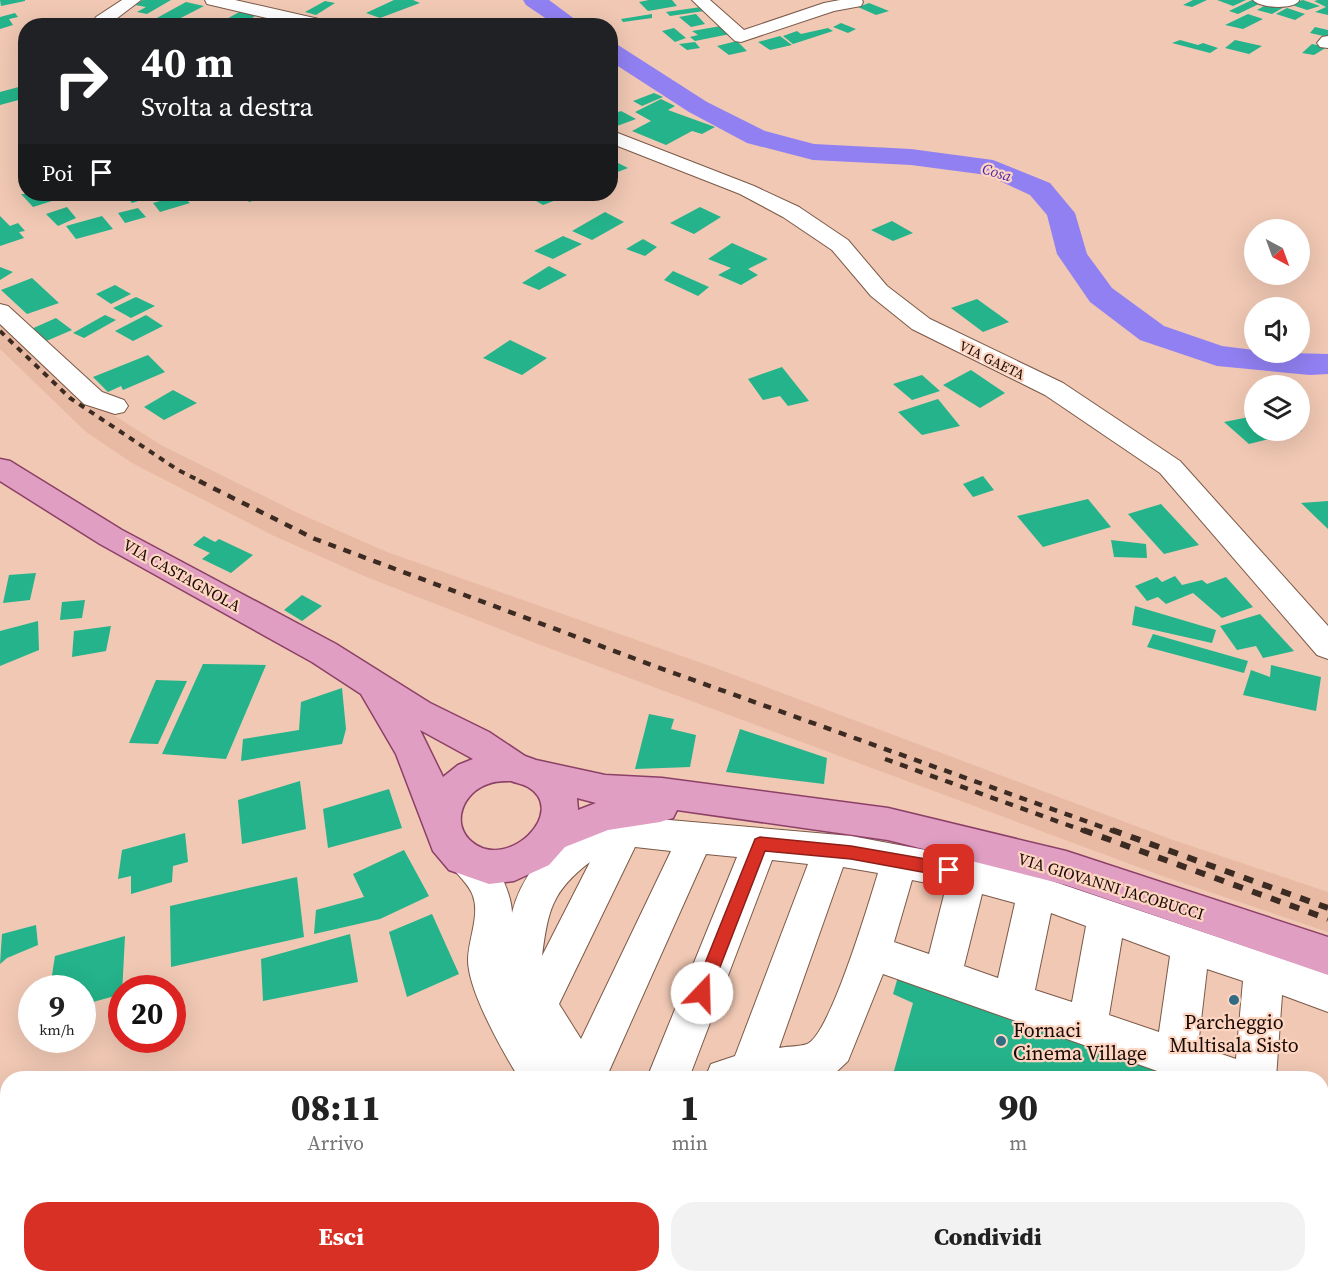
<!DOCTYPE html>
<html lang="it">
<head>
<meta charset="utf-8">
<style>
	:root { --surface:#fff; --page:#f2f2f2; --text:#222; --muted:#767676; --accent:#d93025 }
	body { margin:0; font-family:"Source Serif 4",serif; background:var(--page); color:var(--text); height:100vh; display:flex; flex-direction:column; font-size:22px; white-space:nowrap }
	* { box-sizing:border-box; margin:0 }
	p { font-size:20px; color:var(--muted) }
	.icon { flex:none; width:33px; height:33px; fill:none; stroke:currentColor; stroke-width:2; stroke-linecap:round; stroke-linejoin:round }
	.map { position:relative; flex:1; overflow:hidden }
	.side { position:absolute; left:0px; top:1071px; width:1329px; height:212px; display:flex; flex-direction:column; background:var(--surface); border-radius:24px 24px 0 0; box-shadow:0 6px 24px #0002 }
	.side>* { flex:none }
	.banner { position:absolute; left:18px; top:18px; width:600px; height:183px; border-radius:24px; box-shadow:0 6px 24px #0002; background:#202124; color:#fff; overflow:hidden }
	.needle { width:39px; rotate:139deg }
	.controls { position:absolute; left:1244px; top:219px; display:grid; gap:12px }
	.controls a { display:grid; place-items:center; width:66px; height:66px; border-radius:50%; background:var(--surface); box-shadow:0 6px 24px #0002; font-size:30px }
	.speed { position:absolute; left:18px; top:975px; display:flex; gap:12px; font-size:30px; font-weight:700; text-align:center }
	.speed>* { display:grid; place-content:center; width:78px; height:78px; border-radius:50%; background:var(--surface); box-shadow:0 6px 24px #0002; line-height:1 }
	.speed small { font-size:15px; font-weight:400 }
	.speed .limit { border:9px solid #d22; background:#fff; color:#111 }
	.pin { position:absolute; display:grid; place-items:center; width:51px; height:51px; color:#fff; margin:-26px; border-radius:12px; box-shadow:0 3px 9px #0006 }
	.me { position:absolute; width:66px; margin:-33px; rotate:21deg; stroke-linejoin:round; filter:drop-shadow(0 0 4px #0008) }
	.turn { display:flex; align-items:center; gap:21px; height:126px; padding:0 24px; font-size:27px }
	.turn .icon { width:78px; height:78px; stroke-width:2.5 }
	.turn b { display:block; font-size:42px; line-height:51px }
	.then { display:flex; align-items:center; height:57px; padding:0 24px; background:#0003; gap:12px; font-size:22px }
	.eta { display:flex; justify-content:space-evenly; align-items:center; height:102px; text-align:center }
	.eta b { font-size:36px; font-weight:800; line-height:42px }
	.button { display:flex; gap:12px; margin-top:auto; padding:12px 24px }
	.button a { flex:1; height:69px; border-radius:24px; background:var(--accent); color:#fff; font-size:24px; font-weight:800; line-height:69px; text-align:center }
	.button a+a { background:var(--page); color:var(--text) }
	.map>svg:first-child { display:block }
	.built { fill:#e9baa3 }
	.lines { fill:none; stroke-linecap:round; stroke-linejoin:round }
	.river { fill:#9180f2; fill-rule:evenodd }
	.building { fill:#24b38a }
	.minor-casing { stroke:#7b5948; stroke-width:2 }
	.major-casing { stroke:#8d4066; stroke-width:3 }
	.minor { fill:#fff; fill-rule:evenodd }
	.major { fill:#e09ec3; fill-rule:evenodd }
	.rail-far2 { stroke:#3c2b22; stroke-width:4; stroke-dasharray:6 6; stroke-linecap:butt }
	.rail-far1 { stroke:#3c2b22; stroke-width:4.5; stroke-dasharray:8 8; stroke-linecap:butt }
	.rail { stroke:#3c2b22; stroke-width:6; stroke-dasharray:10 10; stroke-linecap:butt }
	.route { fill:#d93025; stroke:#8d1f18; stroke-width:1.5 }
	.poi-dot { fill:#316c84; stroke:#fdd5c1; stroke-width:2 }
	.labels { text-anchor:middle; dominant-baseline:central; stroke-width:4.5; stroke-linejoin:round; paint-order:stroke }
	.far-street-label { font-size:14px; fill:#180b05; stroke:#fdd5c1 }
	.far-water-label { font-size:15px; font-style:italic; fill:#4c25a9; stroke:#fdd5c1 }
	.street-label { font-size:16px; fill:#180b05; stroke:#fdd5c1 }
	.near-poi-label { font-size:20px; fill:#180b05; stroke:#fdd5c1 }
</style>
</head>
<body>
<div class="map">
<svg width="1328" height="1282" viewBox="0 0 1328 1282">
	<rect width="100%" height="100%" fill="#f0c8b4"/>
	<path class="built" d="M0,319L96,404L161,445L298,513L387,552L713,667L1173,840L1328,892V932L1165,877L538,644L364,576L272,535L132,463L86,432L0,349Z"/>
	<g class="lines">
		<path class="river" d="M523,0H549L584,26H557L526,5Z
			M610,43L618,45L707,102L765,131L814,144L911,149L993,160L1050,183L1075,213L1087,254L1112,288L1164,326L1222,346L1254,350V352L1328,354V374L1310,375L1217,366L1140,340L1090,302L1057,254L1047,215L1030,195L987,175L911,165L813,160L747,143L689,112L610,61Z"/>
	</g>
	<path class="building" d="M0,0H25V1L1,6Z
		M143,0H171L147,14L137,12L146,7L135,5Z
		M394,0H413L420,3L380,18L366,13Z
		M649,0H672L677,6L648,11L639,2Z
		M1193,0H1207L1192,7L1183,5Z
		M1217,0H1246L1233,6Z
		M1252,0L1261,3L1238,14L1229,11Z
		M1303,0L1320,6L1307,10L1289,4Z
		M1318,0H1328V15L1315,12L1326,7L1314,1Z
		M325,1L335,3L316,15L305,12Z
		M186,2L204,6L173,22L155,19Z
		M1271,2L1286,6L1272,14L1257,10Z
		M869,3L889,11L876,15L858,7Z
		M701,7L704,11L670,16L666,12Z
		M1287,8L1305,14L1295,20L1276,14Z
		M241,11L257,15L239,26H214Z
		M15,13L18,17L9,19L13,25L0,29V17Z
		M652,14V18L623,22L621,19Z
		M696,14L705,24L691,27L679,17Z
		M1248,14L1263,19L1243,29L1225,25Z
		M139,18L154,20L145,26L126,24Z
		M276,18L298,24L265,26Z
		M841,23L856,29L848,33L833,27Z
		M721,26L730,34L695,41L690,37L698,35L692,31Z
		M1315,27L1328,30V37L1310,33Z
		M674,28L686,38L675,42L662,31Z
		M828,28L833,31L793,44L783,36L797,31L801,34Z
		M780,36L792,45L770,50L758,42Z
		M1180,40L1198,45L1203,43L1218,48L1210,53L1172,43Z
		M1235,40L1262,46L1249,54L1225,48Z
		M737,41L747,51L729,55L717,46Z
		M695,42L700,48L687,50L679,44Z
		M1312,44L1327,47L1314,55L1302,53Z
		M26,85V98L0,105V92Z
		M654,93L663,97L642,106L633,101Z
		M661,99L675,106L668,110L715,127L702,134L692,131L666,145L632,131L651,121L635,112Z
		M621,111L636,119L617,126L610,124V115Z
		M610,159L628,168L610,175Z
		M21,194H74L33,207Z
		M140,194H160L132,203L127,197Z
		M241,194H276L249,202Z
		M524,194H572L543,205Z
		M181,195L190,203L160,212L153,203Z
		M67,207L76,218L58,226L46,214Z
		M700,207L721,217L694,234L670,223Z
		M138,208L146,217L125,223L118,213Z
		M605,212L624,222L592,240L572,231Z
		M0,216L10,226L18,223L25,231L19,232L24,238L0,246Z
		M102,216L113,229L76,239L66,226Z
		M892,221L913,233L893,241L871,230Z
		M563,236L582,244L553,259L534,251Z
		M643,239L657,247L645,256L626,249Z
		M732,243L768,259L748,269L758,275L741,285L718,275L731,268L708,259Z
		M549,266L567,275L539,290L522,283Z
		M0,267L13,272L0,280Z
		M673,271L709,287L698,296L664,280Z
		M32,278L59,303L27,314L1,290Z
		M115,285L131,294L111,304L96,294Z
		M136,297L155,306L131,318L113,308Z
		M977,299L1009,322L983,332L951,308Z
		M105,315L116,320L84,338L73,333Z
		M146,315L163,326L133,341L115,331Z
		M56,318L72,330L44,342L29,330Z
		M510,340L547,358L522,375L483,358Z
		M148,355L165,372L123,390L121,386L108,392L93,377Z
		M782,367L809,401L788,406L780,396L763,400L748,379Z
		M971,370L1005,393L980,408L943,385Z
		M922,375L940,391L912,400L893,384Z
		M173,390L197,403L164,420L144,407Z
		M938,399L960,426L922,435L898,412Z
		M1254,416V430H1299V428L1302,431L1249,444L1224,422Z
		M983,476L994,490L973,497L963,484Z
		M1088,499L1111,527L1043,547L1017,516Z
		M1328,501V529L1301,503Z
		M1161,504L1199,545L1164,554L1128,514Z
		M204,536L215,542L219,539L253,555L231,573L202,559L210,553L193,545Z
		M1111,540L1146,544L1147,558L1114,557Z
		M36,573L30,600L3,603L9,575Z
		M1175,576L1182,585L1202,580L1207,584L1226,577L1253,607L1222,618L1193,593L1166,604L1158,597L1147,601L1135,586L1157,577L1162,582Z
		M302,595L322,606L302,621L284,610Z
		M85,600L82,618L60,620L62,602Z
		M1135,606L1216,630L1212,643L1132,625Z
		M1260,614L1294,651L1263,658L1256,646L1237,650L1220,626Z
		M38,621L39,650L0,666V631Z
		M111,626L106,651L72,657L74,631Z
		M1153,634L1248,661L1244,673L1147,647Z
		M203,664L266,665L226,759L162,754Z
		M1271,665L1321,677L1316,711L1243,695L1251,670L1270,677Z
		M156,680L187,681L158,744L129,743Z
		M342,688L346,729L342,744L241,761L243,739L299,730L301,702Z
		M649,714L674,719L671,729L696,735L690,767L635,769Z
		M740,729L827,758L824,784L726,772Z
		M300,781L306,829L242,844L238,800Z
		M389,789L402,828L328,848L323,809Z
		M185,833L188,862L173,866L172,882L131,894V876L118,879L122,850Z
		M404,850L429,896L380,919L314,934L316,910L364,897L353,874Z
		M297,877L304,937L171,967L170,906Z
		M432,914L459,974L407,997L389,932Z
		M36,925L38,945L7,958L0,964L2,934Z
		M350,934L358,982L263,1001L261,959Z
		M125,936L122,994L82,1005V988H50L55,956Z
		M900,970L1205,1078H892L913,1003L893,994Z
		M1322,1120L1328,1122V1282H829L830,1275H1322Z
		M116,1275H129L163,1282H113Z
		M228,1275H381L379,1282H225Z
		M439,1275H557L555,1282H437Z
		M606,1275H706L714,1277L712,1282H603Z"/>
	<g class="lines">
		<defs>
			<path id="minor" d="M122,0H141L116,19L128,22L130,26L96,25L93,21L96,17Z
				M205,0H235L332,22L334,26H301L207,4Z
				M692,0H710L744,30L824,3L840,0H862L863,2L861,6L834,11L741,42L735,41Z
				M1253,0H1299V1C1292,10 1260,8 1253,0Z
				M1328,36V48L1320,47L1317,43L1322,37Z
				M610,130L754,186L799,207L848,240L887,286L930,319L1063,383L1180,461L1328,626V659L1317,655L1160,473L1045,395L912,329L871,296L832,250L783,217L740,194L610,143Z
				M0,304L8,306L102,392L124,400L128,406L124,412L115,414L84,404L0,324Z
				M635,817L851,836L968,858L1049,880L1328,974V1012L1282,995L1276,1078H1177L883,974L848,1061L831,1077L705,1078L711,1064L735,1056L808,864L772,860L689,1078H647L737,857L706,854L606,1078H519C503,1052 468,991 468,960C468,940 480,916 473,896C469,883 453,872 447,859L452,848C456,847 462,843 465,843C491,844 512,892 512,913C520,880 544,847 576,832C594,823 616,821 635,817ZM635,847L671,851L581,1039L559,1004ZM590,862L542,956C548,910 552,891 590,862ZM843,867L878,873C869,902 830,1035 807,1044C799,1047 787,1046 779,1048ZM912,880L946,887L929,954L894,942ZM982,894L1015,903L998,978L964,966ZM1051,913L1086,926L1072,1002L1035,990ZM1122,938L1170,956L1159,1032L1109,1015ZM1207,969L1243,981L1236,1059L1198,1046Z
				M1322,1088L1328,1090V1133L1322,1130Z
				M555,1275H601L600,1282H554Z
				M718,1275H789L791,1282H718Z"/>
			<path id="major" d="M0,459L10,461L122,530L336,644L430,703L489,732L525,756L536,760L605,775L662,778L888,808L1066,851L1328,937V975L1066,885L888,840L677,810L673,818L660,822L608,830L565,847L549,865L514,881L489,884L449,870L433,851L396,754L361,694L312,662L100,544L0,481ZM420,730L473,759L458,765L443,777ZM511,781C516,783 523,784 528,787C569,811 508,872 472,842C450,824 463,792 488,784C495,781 503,781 511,781ZM577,798L596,803L578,810Z"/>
		</defs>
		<use href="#minor" class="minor-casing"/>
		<use href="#major" class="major-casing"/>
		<use href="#minor" class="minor"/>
		<use href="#major" class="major"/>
		<path class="rail-far2" d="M0,331L70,398L178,470L202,482"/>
		<path class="rail-far1" d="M199,481L315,539L657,667L1116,832
			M885,759L1087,832"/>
		<path class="rail" d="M1083,830L1328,919
			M1112,830L1328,908"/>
	</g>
	<path class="route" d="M760,837L851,846L949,863L955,865L957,870L955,875L949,877L851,859L765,851L710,993L708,999L702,1001L695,999L693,993L753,844L755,839Z"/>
	<g class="poi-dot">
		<circle cx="1234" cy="1000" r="6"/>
		<circle cx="1001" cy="1041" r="6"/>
	</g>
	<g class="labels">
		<g class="far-street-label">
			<text transform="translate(992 360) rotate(26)">VIA GAETA</text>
		</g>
		<g class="far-water-label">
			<text transform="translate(997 172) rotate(17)">Cosa</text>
		</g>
		<g class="street-label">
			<text transform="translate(182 575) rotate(29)">VIA CASTAGNOLA</text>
			<text transform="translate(1111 886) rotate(17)">VIA GIOVANNI JACOBUCCI</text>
		</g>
		<g class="near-poi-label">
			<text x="1234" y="1022">Parcheggio<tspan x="1234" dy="23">Multisala Sisto</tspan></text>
			<text x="1013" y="1030" text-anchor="start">Fornaci<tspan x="1013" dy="23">Cinema Village</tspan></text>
		</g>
	</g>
</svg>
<div class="controls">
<a><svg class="needle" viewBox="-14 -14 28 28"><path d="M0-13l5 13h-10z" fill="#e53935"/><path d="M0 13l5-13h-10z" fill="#767676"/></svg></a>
<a><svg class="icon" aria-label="sound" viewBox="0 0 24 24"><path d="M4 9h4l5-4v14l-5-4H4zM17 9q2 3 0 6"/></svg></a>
<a><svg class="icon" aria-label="layers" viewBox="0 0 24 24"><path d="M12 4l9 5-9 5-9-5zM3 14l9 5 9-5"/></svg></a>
</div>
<div class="speed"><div>9<small>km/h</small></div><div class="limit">20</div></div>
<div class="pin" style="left:949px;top:870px;background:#d93025"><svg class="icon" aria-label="arrive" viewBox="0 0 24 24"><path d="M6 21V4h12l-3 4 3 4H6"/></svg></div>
<svg class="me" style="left:702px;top:993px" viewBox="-20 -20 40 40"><circle r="19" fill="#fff"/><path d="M0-13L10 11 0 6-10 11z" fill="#d93025"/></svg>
<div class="banner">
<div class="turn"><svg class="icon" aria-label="right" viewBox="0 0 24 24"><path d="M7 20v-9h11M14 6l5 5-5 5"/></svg><div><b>40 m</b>Svolta a destra</div></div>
<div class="then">Poi<svg class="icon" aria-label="arrive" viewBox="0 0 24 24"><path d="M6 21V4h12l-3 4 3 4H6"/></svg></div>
</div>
<section class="side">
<div class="eta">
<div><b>08:11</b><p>Arrivo</p></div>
<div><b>1</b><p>min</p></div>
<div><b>90</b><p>m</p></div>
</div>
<div class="button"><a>Esci</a><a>Condividi</a></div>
</section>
</div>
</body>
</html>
